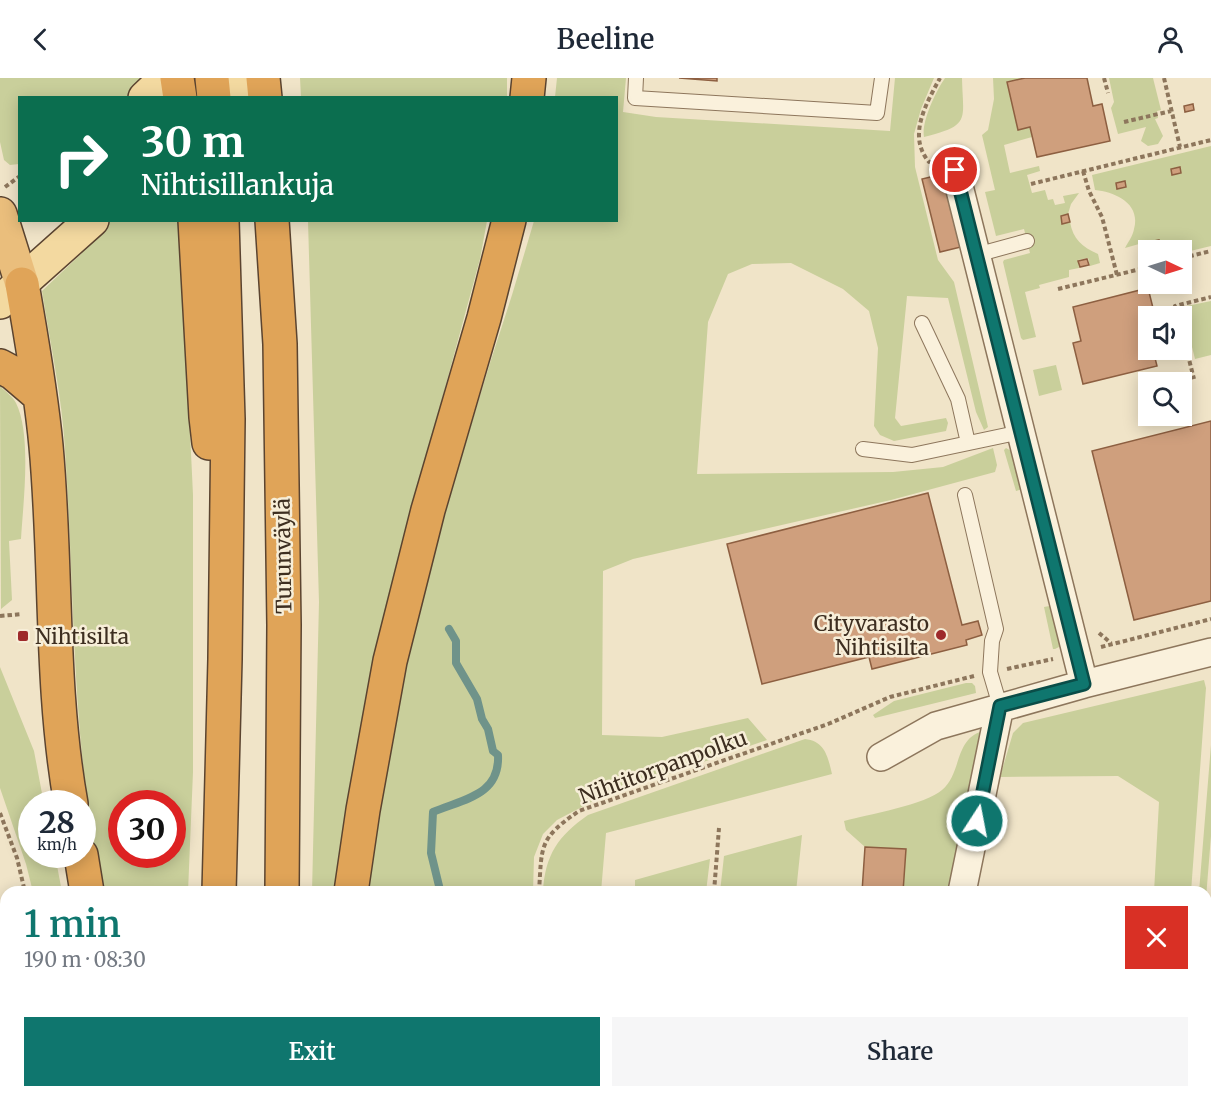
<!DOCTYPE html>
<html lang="en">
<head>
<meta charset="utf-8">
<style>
	:root { --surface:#fff; --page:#f6f6f7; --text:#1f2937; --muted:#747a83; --accent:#0f766e }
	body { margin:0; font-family:Merriweather,serif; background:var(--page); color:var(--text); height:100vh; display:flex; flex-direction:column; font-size:22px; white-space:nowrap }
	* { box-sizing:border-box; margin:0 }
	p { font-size:20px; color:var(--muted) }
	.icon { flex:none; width:33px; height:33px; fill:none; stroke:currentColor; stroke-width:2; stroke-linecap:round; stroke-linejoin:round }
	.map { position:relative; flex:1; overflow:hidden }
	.sheet { position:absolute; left:0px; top:808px; width:1212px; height:212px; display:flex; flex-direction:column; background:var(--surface); border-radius:18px 18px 0 0; box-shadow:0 3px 15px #0003 }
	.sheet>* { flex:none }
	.guide { position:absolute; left:18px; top:18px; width:600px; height:126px; border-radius:0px; box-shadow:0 3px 15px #0003; background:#0b6e4f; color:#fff; overflow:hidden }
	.needle { width:39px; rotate:94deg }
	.buttons { position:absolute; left:1138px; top:162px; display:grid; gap:12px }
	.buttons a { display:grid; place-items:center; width:54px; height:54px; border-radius:0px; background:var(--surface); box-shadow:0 3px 15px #0003; font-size:30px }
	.speed { position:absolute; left:18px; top:712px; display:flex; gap:12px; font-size:30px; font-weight:700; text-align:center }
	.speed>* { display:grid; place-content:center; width:78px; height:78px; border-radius:50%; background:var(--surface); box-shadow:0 3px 15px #0003; line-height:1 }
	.speed small { font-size:15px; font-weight:400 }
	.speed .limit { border:9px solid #d22; background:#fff; color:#111 }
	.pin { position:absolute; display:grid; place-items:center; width:51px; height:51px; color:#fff; margin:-26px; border:3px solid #fff; border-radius:50%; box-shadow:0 2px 6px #0007 }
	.me { position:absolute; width:66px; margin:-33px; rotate:11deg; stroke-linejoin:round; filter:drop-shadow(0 0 4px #0008) }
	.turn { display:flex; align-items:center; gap:21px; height:126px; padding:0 24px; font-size:27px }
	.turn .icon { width:78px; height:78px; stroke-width:2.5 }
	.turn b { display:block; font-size:42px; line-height:51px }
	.round { display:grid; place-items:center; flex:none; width:63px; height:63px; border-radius:0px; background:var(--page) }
	.head { display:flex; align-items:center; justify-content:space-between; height:102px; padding:0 24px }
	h1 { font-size:36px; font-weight:600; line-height:45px; color:var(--accent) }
	.button { display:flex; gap:12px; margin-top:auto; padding:12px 24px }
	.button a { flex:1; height:69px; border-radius:0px; background:var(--accent); color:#fff; font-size:24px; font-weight:600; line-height:69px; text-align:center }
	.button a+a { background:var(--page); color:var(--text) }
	header { display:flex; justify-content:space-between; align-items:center; height:78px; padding:0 24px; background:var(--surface); font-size:27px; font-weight:600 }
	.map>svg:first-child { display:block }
	.green { fill:#c9cf9b; fill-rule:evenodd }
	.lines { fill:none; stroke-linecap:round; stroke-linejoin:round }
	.stream { stroke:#6f938a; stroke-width:8 }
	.building { fill:#cf9f7d; stroke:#8d5f41; stroke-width:1.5 }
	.service-casing { stroke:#8d765c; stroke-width:16 }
	.minor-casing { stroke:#8d765c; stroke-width:30 }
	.primary-casing { stroke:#5b4430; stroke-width:36 }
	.trunk-casing { stroke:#5b4430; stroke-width:36 }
	.motorway-casing { stroke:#5b4430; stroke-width:36 }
	.path { stroke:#8d765c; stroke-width:4; stroke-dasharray:4.5 3; stroke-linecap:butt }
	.service { stroke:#faf1dc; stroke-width:14 }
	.minor { stroke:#faf1dc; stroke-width:27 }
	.primary { stroke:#f3d9a0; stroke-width:33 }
	.trunk { stroke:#eabe7c; stroke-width:33 }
	.motorway { stroke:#e0a458; stroke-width:33 }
	.route-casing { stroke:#0a4d48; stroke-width:15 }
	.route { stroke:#0f766e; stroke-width:10 }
	.poi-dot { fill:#9e2a2b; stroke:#f7eed8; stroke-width:2 }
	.labels { text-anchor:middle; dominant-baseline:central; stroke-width:5; stroke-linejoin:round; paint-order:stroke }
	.street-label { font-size:21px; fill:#3d2e20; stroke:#f7eed8 }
	.poi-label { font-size:21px; fill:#3d2e20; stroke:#f7eed8; text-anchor:end }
</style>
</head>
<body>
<header><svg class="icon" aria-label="back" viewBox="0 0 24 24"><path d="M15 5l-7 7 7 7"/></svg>Beeline<svg class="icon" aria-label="person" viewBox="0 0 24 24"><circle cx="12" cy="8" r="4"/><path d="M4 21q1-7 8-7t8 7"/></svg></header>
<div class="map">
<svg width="1211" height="1019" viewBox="0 0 1211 1019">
	<rect width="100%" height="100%" fill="#f0e4c8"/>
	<path class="green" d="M0,0H164L167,19L20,20L19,86L10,87L4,82L0,64Z
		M300,0H507V19H301Z
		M557,0H626L623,34L656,39L890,53L895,0H934L921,31L914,56L915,89L938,182L954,204L988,349L984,352L976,334L948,220L907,218L895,340L901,348L946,340L948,345L946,353L894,363L880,357L874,348L878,270L869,233L843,211L791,185L752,186L728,196L708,244L697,396L893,394L943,389L993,370L997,387L995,394L891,422L633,481L603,493L602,657L662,659L748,640L767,662L599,720L557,742L543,756L534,779L533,814H368L376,750L404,599L432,476L490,285L512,217L534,143L616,142V20L555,19Z
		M945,0H962C963,43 971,47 924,59C921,44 936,13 945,0Z
		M993,0H1025L1008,4L1018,52L1030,49L1032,59L1004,67L1010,95L1039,88L1040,93L1027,97L1032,115L1045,112L1048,122L1053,121L1055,127L1065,125L1063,118L1079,115L1071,126L1068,136L1061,138L1062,145L1070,144C1073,161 1082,169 1098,176L1100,185L1090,188L1088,180L1078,182L1079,190L1069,192V199L1039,207L1040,210L1025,214L1036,259L1023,262L1021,260L1003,184L1004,182L1030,175L1024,151L996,158L985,114L995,112L982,57L988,52L994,21Z
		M1109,0H1153L1161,32L1157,33L1158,40L1155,41L1163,58L1158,66L1148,68L1141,63L1146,49L1118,56L1111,30L1114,24Z
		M1211,68V168L1182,175V172H1149V184L1144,185L1139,166L1125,170C1128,164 1133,158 1134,151C1141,126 1116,114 1095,112L1092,97Z
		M79,143H180L193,417V694L188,814H103C71,669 75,519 65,371C62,318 50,265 42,213L82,175ZM122,726H172V777H122Z
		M308,143H487L480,181L394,498L347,737L336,814H312L319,524Z
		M1211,223V277L1195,281L1182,229Z
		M1056,287L1062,312L1039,318L1033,292Z
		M0,308C5,313 13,319 16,325C32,357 23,426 21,461L9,463L12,522L1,531Z
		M1006,370L1013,374L1026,410L1016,413L1004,372Z
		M1055,527L1060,560L1059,569L1055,571H1053L1044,529Z
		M0,589L34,673L44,726H32V777H55L62,814H33L26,786L0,710Z
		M1204,602L1206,610L1191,814H1154L1159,724L1118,698L1000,699L1013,655L1023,645Z
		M966,605H972L975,608L976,615L875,640L873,637L894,623Z
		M987,652L948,814H903L906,771L865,769L846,752L844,743C867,737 927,726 942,712C963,695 953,658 987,652Z
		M805,661C825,663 828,679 832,696L606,755L601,814H543C545,777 558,758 588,737Z
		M1211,667V758L1206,820V814H1199Z
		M802,757L796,814H720L724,778Z
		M710,781L706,814L635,810V802Z
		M0,919L6,920V990L0,985Z
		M67,1014H114L115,1019H67Z
		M344,1014H523V1019H343Z
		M533,1014H587V1019H533Z
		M926,1014H1019L1077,1019L937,1017L936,1019H926Z"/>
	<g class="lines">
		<path class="stream" d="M439,814L440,812L431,775L433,734C463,721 500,718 498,677L493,673L488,651L482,641L477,621L456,585V563L449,551
			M400,1019V1014"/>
	</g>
	<path class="building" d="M679,0H717V3Z
		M1025,0H1087L1093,28L1102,26L1110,63L1037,79L1030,49L1018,52L1007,4Z
		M1193,26L1194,32L1185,34L1184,28Z
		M1180,89L1181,95L1172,97L1171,91Z
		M947,95L965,168L940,174L922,101Z
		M1125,103L1126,109L1117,111L1116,105Z
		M1068,136L1070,144L1062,146L1061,138Z
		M1159,162L1160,168L1151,170L1149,164Z
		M1087,181L1089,187L1080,189L1078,183Z
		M1148,210L1155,238H1149V249H1147L1149,272H1153L1157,288L1083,306L1073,265L1081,263L1073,229Z
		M1211,343V523L1134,542L1092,373Z
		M928,415L962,547L978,543L982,557L966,562L967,567L872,591L869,579L762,606L727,466Z
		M865,769L906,771L903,814H862Z
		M616,1014H791V1019H616Z"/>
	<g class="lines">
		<defs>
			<path id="service" d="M636,0L635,20L877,35L882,0
				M976,177L1027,163
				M922,245L958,321L968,365
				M863,371L912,377L1021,354
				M965,417L996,551L992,563L990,594L1000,628"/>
			<path id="minor" d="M955,92L1084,606
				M881,679L936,648L1084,606L1211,574
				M962,814L1000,628
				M903,1019L905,1014"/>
			<path id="primary" d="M145,20L166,0
				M224,20L245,0
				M0,224L92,142"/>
			<path id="trunk" d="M0,136L22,206"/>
			<path id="motorway" d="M177,0L180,20
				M212,0L214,20
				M263,0L265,20
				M527,20L529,0
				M195,142L206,339L209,365
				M272,142L280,266L284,547L282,814
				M22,206C31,259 41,313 46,368C57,487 50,608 71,726
				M0,288L13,295L40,318
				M81,777L87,814
				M219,814L225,581L228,341L222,142
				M351,814L363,732L390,583L428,432L484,240L509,142
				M131,1014L132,1019
				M211,1019V1014
				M273,1019V1014
				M327,1019V1014"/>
		</defs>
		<use href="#service" class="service-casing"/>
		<use href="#minor" class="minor-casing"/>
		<use href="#primary" class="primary-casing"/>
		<use href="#trunk" class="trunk-casing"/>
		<use href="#motorway" class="motorway-casing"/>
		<path class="path" d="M1104,0L1108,15
			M1164,0L1180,69
			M1124,44L1171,33
			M932,84H929C907,58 926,26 940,0
			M1083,93L1089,113L1102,139L1117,197
			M1031,106L1211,62
			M5,109L20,98
			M1182,180L1211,173
			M1058,211L1149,189
			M1178,238L1175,228L1211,219
			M1182,254L1194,301
			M0,538L22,536
			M1099,555L1111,565
			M1101,569L1211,541
			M1007,591L1053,581
			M0,735L17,780L25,814
			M539,814C542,768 538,761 579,733L828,646L890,619L974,598
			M714,814L719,750
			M0,901L6,902
			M60,1014V1019
			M529,1019V1014"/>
		<use href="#service" class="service"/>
		<use href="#minor" class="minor"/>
		<use href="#primary" class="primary"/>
		<use href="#trunk" class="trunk"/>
		<use href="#motorway" class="motorway"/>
	</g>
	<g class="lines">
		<defs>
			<path id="route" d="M955,92L1084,606L1000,628L977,743"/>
		</defs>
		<use href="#route" class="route-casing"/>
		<use href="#route" class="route"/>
	</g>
	<g class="poi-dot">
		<circle cx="941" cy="557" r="6"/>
		<rect x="17" y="552" width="12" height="12" rx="3"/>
	</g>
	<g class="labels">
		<g class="street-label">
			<text transform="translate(283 478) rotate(-91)">Turunväylä</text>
			<text transform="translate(663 689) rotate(-20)">Nihtitorpanpolku</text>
		</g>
		<g class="poi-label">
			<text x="929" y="545">Cityvarasto<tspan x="929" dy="24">Nihtisilta</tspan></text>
			<text x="35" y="558" text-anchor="start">Nihtisilta</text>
		</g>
	</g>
</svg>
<div class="buttons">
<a><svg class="needle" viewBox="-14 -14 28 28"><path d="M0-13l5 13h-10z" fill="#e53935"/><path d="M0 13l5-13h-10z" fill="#747a83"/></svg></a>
<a><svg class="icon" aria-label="sound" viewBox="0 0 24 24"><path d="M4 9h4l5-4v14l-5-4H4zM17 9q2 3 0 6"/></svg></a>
<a><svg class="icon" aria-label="search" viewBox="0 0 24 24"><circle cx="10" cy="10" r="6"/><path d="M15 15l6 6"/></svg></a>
</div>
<div class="speed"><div>28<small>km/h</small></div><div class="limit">30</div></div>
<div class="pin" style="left:955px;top:92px;background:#d93025"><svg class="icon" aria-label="arrive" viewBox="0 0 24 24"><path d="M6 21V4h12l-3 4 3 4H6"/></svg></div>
<svg class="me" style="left:977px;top:743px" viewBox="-20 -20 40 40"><circle r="17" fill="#0f766e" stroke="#fff" stroke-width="3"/><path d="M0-11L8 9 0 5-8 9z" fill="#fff"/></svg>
<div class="guide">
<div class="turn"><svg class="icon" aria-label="right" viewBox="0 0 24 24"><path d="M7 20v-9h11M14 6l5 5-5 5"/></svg><div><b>30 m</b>Nihtisillankuja</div></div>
</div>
<section class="sheet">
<div class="head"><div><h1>1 min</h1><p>190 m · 08:30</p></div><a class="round" style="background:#d93025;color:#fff"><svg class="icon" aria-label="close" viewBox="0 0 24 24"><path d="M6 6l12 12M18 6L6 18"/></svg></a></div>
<div class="button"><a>Exit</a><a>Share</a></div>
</section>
</div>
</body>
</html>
